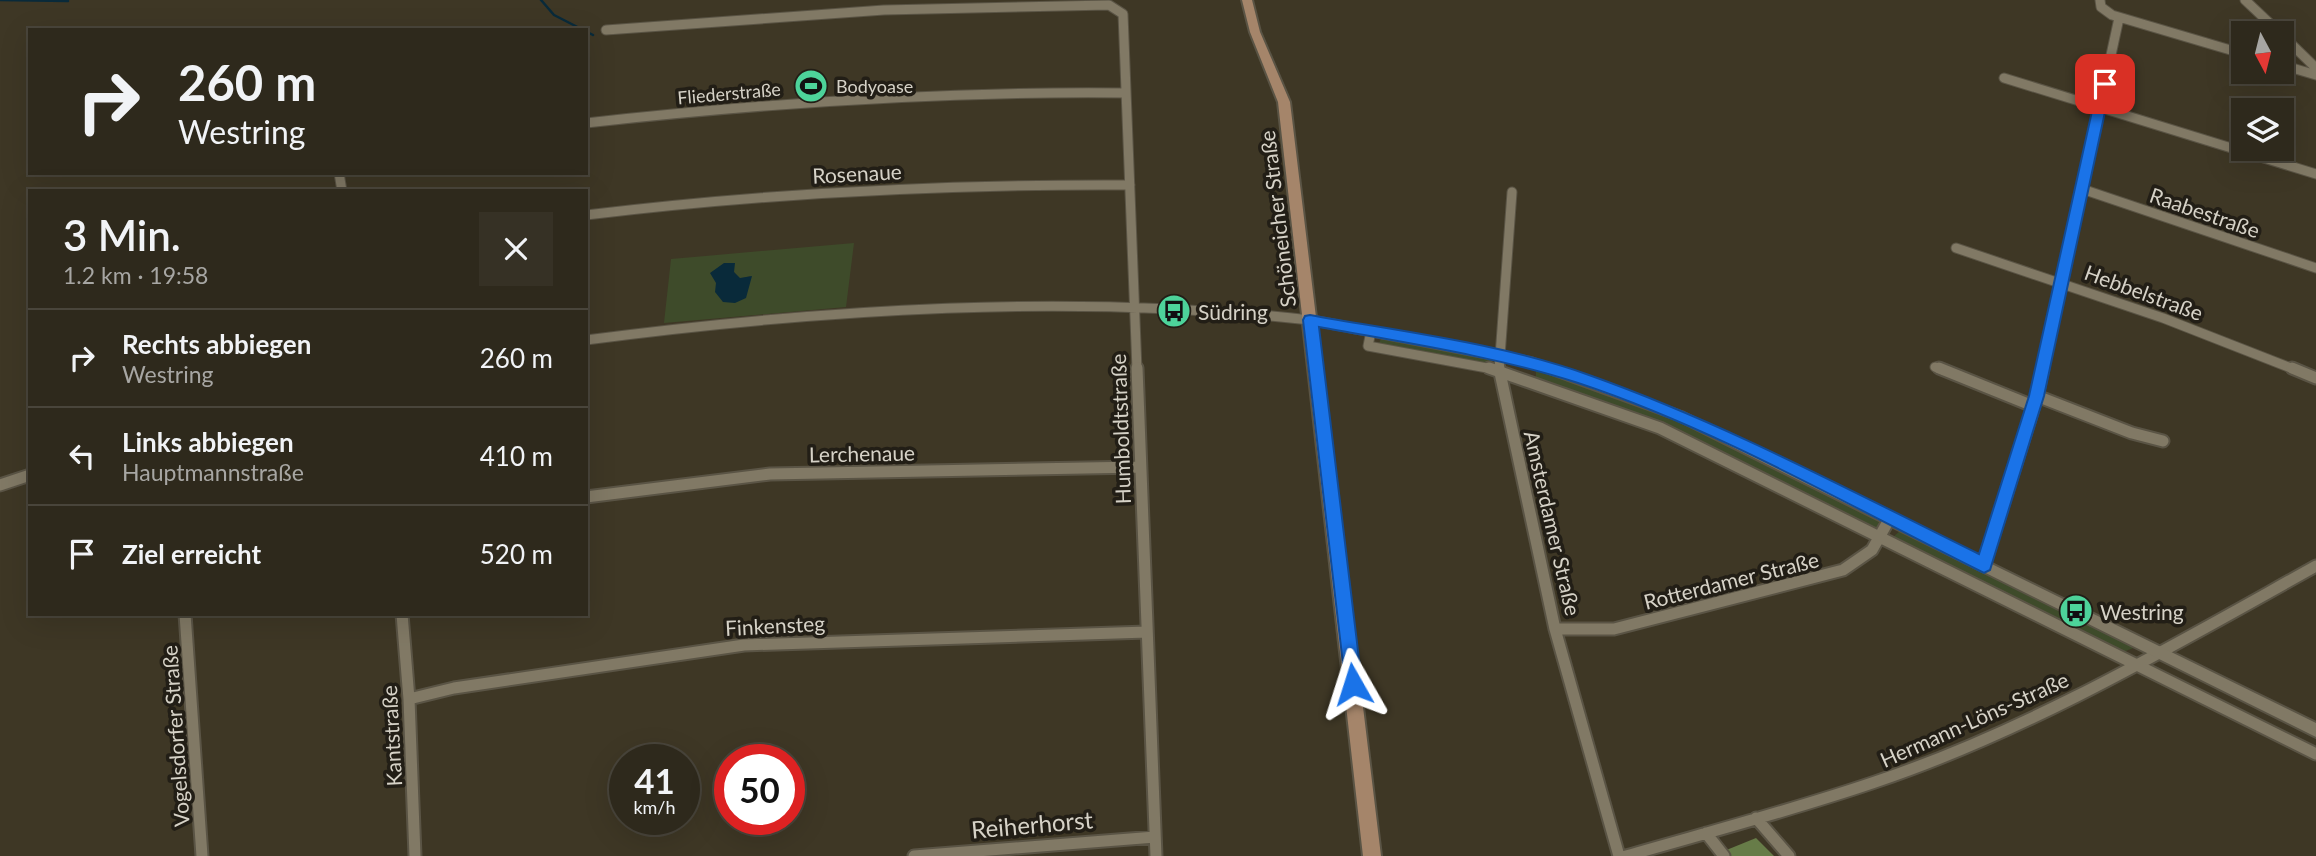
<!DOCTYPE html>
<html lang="de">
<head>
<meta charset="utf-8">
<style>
	:root { --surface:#2e291c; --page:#363125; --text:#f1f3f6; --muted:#a7a6a3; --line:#49453b }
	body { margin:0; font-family:Lato,sans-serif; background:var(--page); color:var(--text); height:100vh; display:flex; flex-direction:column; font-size:26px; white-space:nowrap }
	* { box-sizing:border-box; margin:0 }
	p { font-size:23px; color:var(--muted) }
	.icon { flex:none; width:38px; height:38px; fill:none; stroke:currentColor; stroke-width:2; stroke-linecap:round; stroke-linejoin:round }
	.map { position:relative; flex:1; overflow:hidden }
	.panel { position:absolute; left:28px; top:189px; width:560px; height:427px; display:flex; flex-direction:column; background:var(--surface); border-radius:0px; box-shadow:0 7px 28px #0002,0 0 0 2px var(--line) }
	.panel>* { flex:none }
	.guide { position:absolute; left:28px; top:28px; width:560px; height:147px; border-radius:0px; box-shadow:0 7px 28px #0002,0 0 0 2px var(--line); background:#2e291c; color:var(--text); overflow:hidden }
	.needle { width:46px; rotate:173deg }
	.tools { position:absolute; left:2231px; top:21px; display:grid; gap:14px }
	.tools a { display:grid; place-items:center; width:63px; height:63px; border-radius:0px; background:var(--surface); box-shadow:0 7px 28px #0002,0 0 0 2px var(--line); font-size:35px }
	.speed { position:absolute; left:609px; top:744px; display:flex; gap:14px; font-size:35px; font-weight:700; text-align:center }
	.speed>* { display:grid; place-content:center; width:91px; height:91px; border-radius:50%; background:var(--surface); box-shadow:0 7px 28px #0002,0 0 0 2px var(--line); line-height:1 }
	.speed small { font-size:18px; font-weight:400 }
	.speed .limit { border:10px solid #d22; background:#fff; color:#111 }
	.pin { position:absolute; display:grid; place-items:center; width:60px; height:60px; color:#fff; margin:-30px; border-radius:14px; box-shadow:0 4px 10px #0006 }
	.me { position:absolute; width:77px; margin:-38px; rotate:354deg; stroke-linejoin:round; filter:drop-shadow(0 0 5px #0008) }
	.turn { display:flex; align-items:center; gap:24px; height:147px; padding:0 35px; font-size:32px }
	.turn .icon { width:91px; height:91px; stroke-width:2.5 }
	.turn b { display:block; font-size:49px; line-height:60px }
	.round { display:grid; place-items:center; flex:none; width:74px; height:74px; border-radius:0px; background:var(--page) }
	.overview { display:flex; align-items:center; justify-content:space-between; height:119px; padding:0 35px }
	h1 { font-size:42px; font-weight:600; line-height:52px }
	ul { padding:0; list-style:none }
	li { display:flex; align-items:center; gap:21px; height:98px; padding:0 35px; border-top:2px solid var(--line) }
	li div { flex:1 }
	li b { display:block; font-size:26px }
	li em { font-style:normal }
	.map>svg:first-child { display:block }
	.green { fill:#3e4b2a; fill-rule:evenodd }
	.forest { fill:#677c48 }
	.water { fill:#092a3a }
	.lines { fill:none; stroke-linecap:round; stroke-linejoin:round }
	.stream { stroke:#092a3a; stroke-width:2.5 }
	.minor-far1-casing { stroke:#5a5445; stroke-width:11 }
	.minor-casing { stroke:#5a5445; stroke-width:15 }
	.tertiary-casing { stroke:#5a5445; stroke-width:4 }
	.secondary-casing { stroke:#5a5445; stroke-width:4 }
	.minor-far1 { stroke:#817965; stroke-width:9 }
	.minor { stroke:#817965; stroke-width:11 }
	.tertiary { fill:#817965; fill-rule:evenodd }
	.secondary { fill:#a5856a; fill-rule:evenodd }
	.route { fill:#1a73e8; stroke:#114b97; stroke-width:2 }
	.labels { text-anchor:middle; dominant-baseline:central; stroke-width:7; stroke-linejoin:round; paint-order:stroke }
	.far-poi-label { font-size:18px; fill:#d6d2c7; stroke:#221e16; text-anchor:start }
	.far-street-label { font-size:18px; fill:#d6d2c7; stroke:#221e16 }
	.street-label { font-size:21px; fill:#d6d2c7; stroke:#221e16 }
	.poi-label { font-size:21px; fill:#d6d2c7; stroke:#221e16; text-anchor:start }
	.near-street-label { font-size:24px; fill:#d6d2c7; stroke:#221e16 }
</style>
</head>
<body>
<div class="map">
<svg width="2316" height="856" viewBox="0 0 2316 856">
	<rect width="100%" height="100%" fill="#3e3725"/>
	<path class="green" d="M854,243L846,307L664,323L671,259ZM734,272L740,279L751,276L723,302L716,283Z
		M1382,335L1493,358L1486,364L1379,344Z
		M1536,368L1647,405L1883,520L1878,530L1642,415L1536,379Z
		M1902,529L2136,647L2123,652L1892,538Z"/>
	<path class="forest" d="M1756,838L1774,856H1729L1724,851Z"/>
	<path class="water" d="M724,263H735L734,272L740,278L752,276L746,298L735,303L723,302L715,292L716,283L710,273Z"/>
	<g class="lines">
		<path class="stream" d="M0,0L68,1
			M541,0L554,15L593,35"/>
		<defs>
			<path id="minor-far1" d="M2100,0L2101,7L2112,15L2244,54
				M2245,0L2280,33
				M606,30L884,10L1109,5L1123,14L1137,370
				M2282,35L2316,68
				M2282,65L2316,75
				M2004,78L2316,174
				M586,123C766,103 945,91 1126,93
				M339,173L342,191
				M2082,189L2316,268
				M586,215C767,193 948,184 1130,185
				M1956,248L2163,318L2296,370
				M1371,331L1368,346L1498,370
				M586,340C823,309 1071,293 1310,320
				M1935,367L1943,370
				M1499,370L1512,192
				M2043,370L2119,18"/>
			<path id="minor" d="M1137,368L1156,856
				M1489,368L1660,428L2316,754
				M1499,368L1555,629L1619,856
				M1939,368L2033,406
				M2292,368L2316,378
				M2037,396L2132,433L2163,441
				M0,485L30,475
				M586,497L770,474L1140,467
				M1984,565L2037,396L2043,368
				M185,614L202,856
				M402,614L409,699L415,856
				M1555,629H1614L1843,570L1872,550L1890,518
				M409,699L454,688L744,645L1147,632
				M1756,818L1789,856
				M1706,833L1724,856
				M914,856L1155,837
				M1626,856C1709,832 1793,810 1875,782C2030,730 2174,645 2316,566"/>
			<path id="tertiary" d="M1310,316L1531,358L1684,413L2316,723V737L1676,419L1530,366L1306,323L1304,320Z"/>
			<path id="secondary" d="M1242,0H1252L1260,32L1290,102L1381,856H1363L1278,102L1250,32Z"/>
		</defs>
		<use href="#minor-far1" class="minor-far1-casing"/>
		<use href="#minor" class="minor-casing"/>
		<use href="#tertiary" class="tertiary-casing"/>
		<use href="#secondary" class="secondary-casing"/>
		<use href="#minor-far1" class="minor-far1"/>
		<use href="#minor" class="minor"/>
		<use href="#tertiary" class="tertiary"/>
		<use href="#secondary" class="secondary"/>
	</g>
	<path class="route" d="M2105,80L2111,84L2044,396L1990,570L1984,573L1978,570C1850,506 1714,428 1578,383C1494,356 1406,343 1319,327L1362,684L1359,690L1353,693L1346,690L1303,320L1305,316L1310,315C1403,332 1500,343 1589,375C1724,423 1851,491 1979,554L2029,396L2098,84Z"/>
	<defs>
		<symbol id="stadium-disc" viewBox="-11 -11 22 22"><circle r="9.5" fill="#4dd39a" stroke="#221e16"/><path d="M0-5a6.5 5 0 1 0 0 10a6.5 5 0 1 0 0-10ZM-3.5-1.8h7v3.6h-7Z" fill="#111"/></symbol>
		<symbol id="bus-disc" viewBox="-11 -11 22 22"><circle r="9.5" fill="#4dd39a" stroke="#221e16"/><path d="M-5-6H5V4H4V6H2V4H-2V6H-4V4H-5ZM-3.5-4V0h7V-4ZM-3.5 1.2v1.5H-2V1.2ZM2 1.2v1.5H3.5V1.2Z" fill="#111"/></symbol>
	</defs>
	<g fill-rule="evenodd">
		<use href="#stadium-disc" x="792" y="67" width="38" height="38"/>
		<use href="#bus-disc" x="1155" y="292" width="38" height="38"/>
		<use href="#bus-disc" x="2057" y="592" width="38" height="38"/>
	</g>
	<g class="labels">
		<g class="far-poi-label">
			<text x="836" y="86">Bodyoase</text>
		</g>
		<g class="far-street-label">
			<text transform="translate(729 93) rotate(-5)">Fliederstraße</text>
		</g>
		<g class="street-label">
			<text transform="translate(857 173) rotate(-3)">Rosenaue</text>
			<text transform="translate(2205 212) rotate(19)">Raabestraße</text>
			<text transform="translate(1277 219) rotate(-97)">Schöneicher Straße</text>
			<text transform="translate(2144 292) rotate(20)">Hebbelstraße</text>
			<text transform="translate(1120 429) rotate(-92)">Humboldtstraße</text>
			<text transform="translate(862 453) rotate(-1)">Lerchenaue</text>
			<text transform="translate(1553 523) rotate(77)">Amsterdamer Straße</text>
			<text transform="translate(1731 580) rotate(-14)">Rotterdamer Straße</text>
			<text transform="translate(775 625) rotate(-3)">Finkensteg</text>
			<text transform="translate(1974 719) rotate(-24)">Hermann-Löns-Straße</text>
			<text transform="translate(175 736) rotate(-94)">Vogelsdorfer Straße</text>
			<text transform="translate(391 736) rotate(-93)">Kantstraße</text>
		</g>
		<g class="poi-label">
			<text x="1198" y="311">Südring</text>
			<text x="2100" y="611">Westring</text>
		</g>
		<g class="near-street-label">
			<text transform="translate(1032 824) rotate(-5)">Reiherhorst</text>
		</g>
	</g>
</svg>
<div class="tools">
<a><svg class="needle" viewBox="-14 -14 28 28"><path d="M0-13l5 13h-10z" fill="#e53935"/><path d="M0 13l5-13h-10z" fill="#a7a6a3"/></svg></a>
<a><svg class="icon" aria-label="layers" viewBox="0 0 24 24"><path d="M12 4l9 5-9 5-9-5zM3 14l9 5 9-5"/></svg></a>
</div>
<div class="speed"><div>41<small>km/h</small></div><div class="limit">50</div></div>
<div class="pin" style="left:2105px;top:84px;background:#d93025"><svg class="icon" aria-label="arrive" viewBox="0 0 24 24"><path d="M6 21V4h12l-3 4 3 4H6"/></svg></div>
<svg class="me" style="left:1353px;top:684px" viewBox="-20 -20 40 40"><path d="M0-17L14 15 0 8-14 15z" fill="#1a73e8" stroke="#fff" stroke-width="4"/></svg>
<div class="guide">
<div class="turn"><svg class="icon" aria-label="right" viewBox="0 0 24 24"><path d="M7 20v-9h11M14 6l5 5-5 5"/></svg><div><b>260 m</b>Westring</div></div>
</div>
<section class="panel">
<div class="overview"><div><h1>3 Min.</h1><p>1.2 km · 19:58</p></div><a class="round"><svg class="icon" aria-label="close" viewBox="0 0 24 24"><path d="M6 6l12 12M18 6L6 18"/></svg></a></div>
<ul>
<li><svg class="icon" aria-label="right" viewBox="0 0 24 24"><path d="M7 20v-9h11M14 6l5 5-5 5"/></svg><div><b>Rechts abbiegen</b><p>Westring</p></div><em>260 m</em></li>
<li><svg class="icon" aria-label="left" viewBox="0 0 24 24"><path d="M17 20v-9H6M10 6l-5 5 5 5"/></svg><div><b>Links abbiegen</b><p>Hauptmannstraße</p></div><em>410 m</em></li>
<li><svg class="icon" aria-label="arrive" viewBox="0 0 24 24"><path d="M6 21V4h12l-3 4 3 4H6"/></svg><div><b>Ziel erreicht</b></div><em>520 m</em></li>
</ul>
</section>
</div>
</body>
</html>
